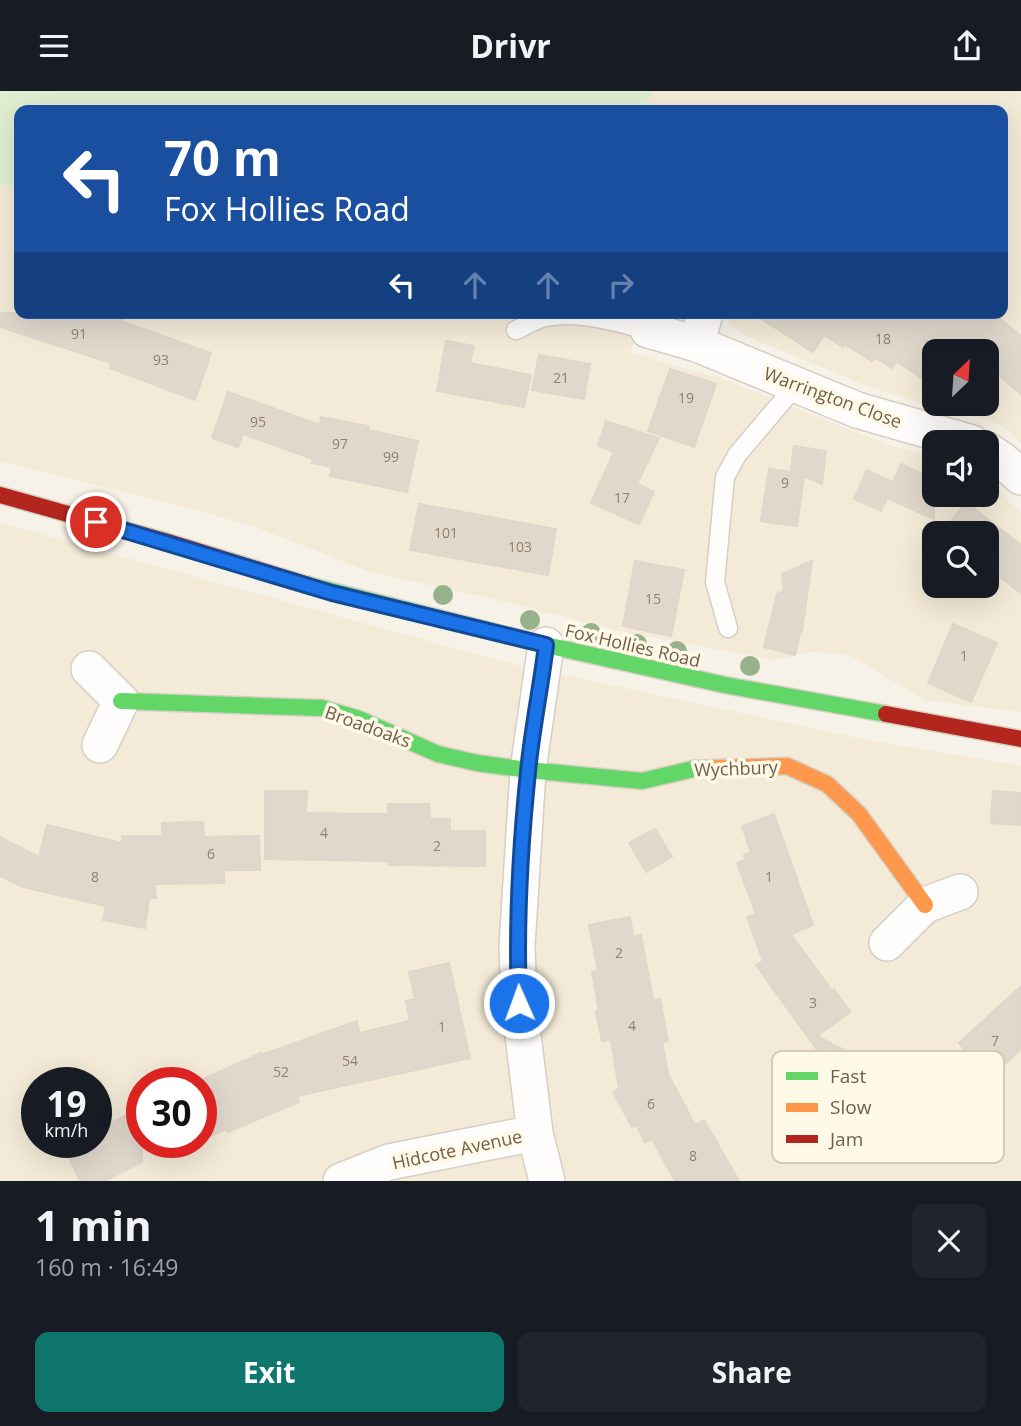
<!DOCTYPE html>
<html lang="en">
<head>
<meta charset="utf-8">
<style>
	:root { --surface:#171b24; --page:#20242c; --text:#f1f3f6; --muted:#9ea1a6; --accent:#0f766e }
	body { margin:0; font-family:"Open Sans",sans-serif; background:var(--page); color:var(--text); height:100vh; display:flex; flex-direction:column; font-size:26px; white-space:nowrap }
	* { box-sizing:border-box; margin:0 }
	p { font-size:23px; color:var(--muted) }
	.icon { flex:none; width:38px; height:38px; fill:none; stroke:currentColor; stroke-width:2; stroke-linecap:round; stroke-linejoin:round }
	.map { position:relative; height:1090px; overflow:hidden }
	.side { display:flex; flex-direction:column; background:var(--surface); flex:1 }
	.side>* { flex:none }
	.top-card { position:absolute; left:14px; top:14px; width:994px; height:214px; border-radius:14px; box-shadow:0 7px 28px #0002; background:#1a4fa0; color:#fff; overflow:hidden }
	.needle { width:46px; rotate:25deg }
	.fabs { position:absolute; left:922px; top:248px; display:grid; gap:14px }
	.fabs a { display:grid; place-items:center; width:77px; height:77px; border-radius:14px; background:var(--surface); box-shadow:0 7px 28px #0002; font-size:35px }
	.speed { position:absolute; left:21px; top:976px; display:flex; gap:14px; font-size:35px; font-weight:700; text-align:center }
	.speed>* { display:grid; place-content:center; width:91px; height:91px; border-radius:50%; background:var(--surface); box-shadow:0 7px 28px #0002; line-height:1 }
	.speed small { font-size:18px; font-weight:400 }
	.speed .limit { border:10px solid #d22; background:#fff; color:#111 }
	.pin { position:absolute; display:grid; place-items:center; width:60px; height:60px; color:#fff; margin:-30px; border:4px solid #fff; border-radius:50%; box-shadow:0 2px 7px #0007 }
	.me { position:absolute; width:77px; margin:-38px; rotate:358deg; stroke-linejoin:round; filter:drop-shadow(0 0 5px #0008) }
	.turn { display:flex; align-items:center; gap:24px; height:147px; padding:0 35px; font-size:32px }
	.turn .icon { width:91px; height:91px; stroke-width:2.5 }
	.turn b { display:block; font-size:49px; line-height:60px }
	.lanes { display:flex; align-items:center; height:66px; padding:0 35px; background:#0003; justify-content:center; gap:35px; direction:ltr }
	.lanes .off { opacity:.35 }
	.round { display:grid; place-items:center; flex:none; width:74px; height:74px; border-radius:14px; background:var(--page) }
	.headline { display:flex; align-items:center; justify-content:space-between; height:119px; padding:0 35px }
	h1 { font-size:42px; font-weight:700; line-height:52px }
	.primary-button { display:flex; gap:14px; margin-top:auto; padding:14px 35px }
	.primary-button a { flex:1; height:80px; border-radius:14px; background:var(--accent); color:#fff; font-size:28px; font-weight:700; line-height:80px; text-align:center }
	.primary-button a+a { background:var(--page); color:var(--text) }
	header { display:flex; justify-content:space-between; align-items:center; height:91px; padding:0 35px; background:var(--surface); font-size:32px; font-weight:700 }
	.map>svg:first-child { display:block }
	.residential { fill:#f3ead7; fill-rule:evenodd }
	.green { fill:#dfeed1 }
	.building { fill:#e1d8cc; stroke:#e0d6c9; stroke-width:2 }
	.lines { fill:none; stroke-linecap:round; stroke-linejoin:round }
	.lane-casing { stroke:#d6cfc5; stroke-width:21 }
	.street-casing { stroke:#d6cfc5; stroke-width:38 }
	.fast-casing { stroke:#d6cfc4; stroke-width:19 }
	.slow-casing { stroke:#d6cfc4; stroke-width:19 }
	.jam-casing { stroke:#d6cfc4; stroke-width:19 }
	.lane { stroke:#fefdfb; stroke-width:18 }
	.street { stroke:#fefdfb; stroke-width:35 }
	.fast { stroke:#63d668; stroke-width:16 }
	.slow { stroke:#ff974d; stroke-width:16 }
	.jam { stroke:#b3261e; stroke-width:16 }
	.tree { fill:#97b18a }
	.route-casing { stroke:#114b97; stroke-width:18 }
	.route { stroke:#1a73e8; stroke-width:12 }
	.labels { text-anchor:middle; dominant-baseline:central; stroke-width:7; stroke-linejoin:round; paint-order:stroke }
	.number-label { font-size:14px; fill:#927f6b }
	.street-label { font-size:18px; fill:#755e47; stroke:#fff9e8 }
	.key { fill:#fff9e8; stroke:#d6cab8; stroke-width:2 }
	.key-label { font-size:19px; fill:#755e47 }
</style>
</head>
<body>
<header><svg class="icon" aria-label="menu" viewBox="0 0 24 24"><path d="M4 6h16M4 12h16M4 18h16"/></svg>Drivr<svg class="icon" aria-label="share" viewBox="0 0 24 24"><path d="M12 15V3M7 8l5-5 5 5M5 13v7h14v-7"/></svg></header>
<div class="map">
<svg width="1021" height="1090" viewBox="0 0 1021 1090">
	<rect width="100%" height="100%" fill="#f7f2e7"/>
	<path class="residential" d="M654,0H1021V352L1003,335L965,321L919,312L870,296L748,246L729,233L727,222H1003V19H642ZM934,261H987V313H934Z
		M0,92L19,97V222H466L488,227L505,222H642L630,262L720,287L894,356L934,365V404H987V388L1021,422V621L925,609L850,564L810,561L775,569L615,539L485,506L370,481L261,438L199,420L0,370ZM934,443H987V495H934Z
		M0,432L508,572L867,649L1021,675V1090H0ZM37,992H96V1052H37ZM142,992H201V1052H142Z"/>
	<path class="green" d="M0,0H654L642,19H19V97L0,92Z"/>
	<path class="building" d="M0,222H124L121,230L211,262L195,309L110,277L111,272L0,236Z
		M752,222H993L1021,245V303L987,274V261H934V266L922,287L896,270L892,277L874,266L872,270L844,253L843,256L824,244L813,261Z
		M446,250L474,255L470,272L531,284L524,316L437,300Z
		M539,264L590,273L584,308L532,299Z
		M670,278L716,293L694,356L648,340Z
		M228,301L320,334L321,326L368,335V339L418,350L407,401L330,385L332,376L312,372L313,368L243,343L238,356L212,347Z
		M606,330L659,347L637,393L654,401L639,433L591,412L614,361L598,355Z
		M794,355L826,360L822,393L804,385L797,435L761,430L769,378L798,382L791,379Z
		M901,373L934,389V428L887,407L881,420L854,408L867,379L893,391Z
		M966,411L1021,454V502L987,476V443H941Z
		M419,413L556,438L548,484L410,459Z
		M635,470L684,479L671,545L623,535Z
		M812,470L802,540L801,538L795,564L764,556L777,503L784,500L782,483Z
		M953,533L997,552L971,611L928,592Z
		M265,700H307L306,722L388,723V713H429L430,728H450V740H485V775L389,774V770L265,768Z
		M993,700L1021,702V734L991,732Z
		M774,723L813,834L791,843L832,900L834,898L850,921L817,945L865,970L943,962L946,1003L869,1009L822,985L828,974L756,874L763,870L747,826L756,823L737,772L745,769L744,764L751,761L742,735Z
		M203,731L204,746L259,745L260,779H224V792L155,793L156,807H149L145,837L103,829L106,815L23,796L0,785V746L39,766L47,734L122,752V745H162V732Z
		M655,738L672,766L646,781L629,752Z
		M630,826L633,845L641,844L653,909L660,908L668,950L662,951L668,983L695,1034L704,1029L739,1090H675L652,1048L645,1051L636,1034L632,1036L613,1001L619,998L611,949L602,950L596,920L599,919L592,881L598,880L589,834Z
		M449,872L470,967L297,1005L299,1011L228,1041L226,1038L201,1049V989L261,962V964L357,930L359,942L410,930L406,910L415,908L409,881Z
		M1021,895V958L990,987L959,952Z
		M142,1016V1071L105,1090H80L65,1059L80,1052H96V1040Z"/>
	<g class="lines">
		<defs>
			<path id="lane" d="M516,239C525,235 536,228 546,226C579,219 616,231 648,239
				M728,537L715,491L725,386L737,364L797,293"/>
			<path id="street" d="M648,239L697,253L857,319L972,352
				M697,253L705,222
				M987,359L1002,369L1021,386
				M546,554L528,679L517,855L519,912L535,1042L547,1090
				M89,578L121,610L100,654
				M887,852L925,814L960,801
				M341,1090L389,1071L535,1042"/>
			<path id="fast" d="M308,494L546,554L725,594L886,623
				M121,610L322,617L359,628L438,663L477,672L528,679L642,690L693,678L715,677"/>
			<path id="slow" d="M715,677L787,675L827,693L859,723L925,814"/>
			<path id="jam" d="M0,404L168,451L308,494
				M886,623L1021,648"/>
		</defs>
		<use href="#lane" class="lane-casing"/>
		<use href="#street" class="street-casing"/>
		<use href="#fast" class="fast-casing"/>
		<use href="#slow" class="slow-casing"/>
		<use href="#jam" class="jam-casing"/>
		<use href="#lane" class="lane"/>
		<use href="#street" class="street"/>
		<use href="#fast" class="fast"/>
		<use href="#slow" class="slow"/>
		<use href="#jam" class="jam"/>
	</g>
	<g class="tree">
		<circle cx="443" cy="504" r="10"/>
		<circle cx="530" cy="529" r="10"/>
		<circle cx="591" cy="542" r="10"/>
		<circle cx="637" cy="553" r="10"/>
		<circle cx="677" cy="560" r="10"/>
		<circle cx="750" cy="575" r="10"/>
	</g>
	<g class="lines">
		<defs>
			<path id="route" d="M96,431L332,502L546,554C541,596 532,638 528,681C520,758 516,835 519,912"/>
		</defs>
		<use href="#route" class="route-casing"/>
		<use href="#route" class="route"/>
	</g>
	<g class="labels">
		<g class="number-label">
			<text x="79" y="242">91</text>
			<text x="883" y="247">18</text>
			<text x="161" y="268">93</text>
			<text x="561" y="286">21</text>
			<text x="686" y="306">19</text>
			<text x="258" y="330">95</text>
			<text x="340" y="352">97</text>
			<text x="391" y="365">99</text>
			<text x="785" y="391">9</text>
			<text x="622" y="406">17</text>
			<text x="446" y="441">101</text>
			<text x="520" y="455">103</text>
			<text x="653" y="507">15</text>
			<text x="964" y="564">1</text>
			<text x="324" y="741">4</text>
			<text x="437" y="754">2</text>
			<text x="211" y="762">6</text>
			<text x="95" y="785">8</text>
			<text x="769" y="785">1</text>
			<text x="619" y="861">2</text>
			<text x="813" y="911">3</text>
			<text x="632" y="934">4</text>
			<text x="442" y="935">1</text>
			<text x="995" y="949">7</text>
			<text x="350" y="969">54</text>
			<text x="281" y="980">52</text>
			<text x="651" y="1012">6</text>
			<text x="693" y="1064">8</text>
		</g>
		<g class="street-label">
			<text transform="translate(833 306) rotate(20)">Warrington Close</text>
			<text transform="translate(633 554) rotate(13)">Fox Hollies Road</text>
			<text transform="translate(368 635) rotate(20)">Broadoaks</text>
			<text transform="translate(736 677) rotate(-2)">Wychbury</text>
			<text transform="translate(457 1058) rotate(-12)">Hidcote Avenue</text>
		</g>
	</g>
	<rect x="772" y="960" width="232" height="112" rx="10" class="key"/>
	<rect x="786" y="981" width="32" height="8" fill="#63d668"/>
	<rect x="786" y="1012" width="32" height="9" fill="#ff974d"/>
	<rect x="786" y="1044" width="32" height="8" fill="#b3261e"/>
	<g class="key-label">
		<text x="830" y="992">Fast</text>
		<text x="830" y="1023">Slow</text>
		<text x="830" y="1055">Jam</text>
	</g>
</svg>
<div class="fabs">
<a><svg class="needle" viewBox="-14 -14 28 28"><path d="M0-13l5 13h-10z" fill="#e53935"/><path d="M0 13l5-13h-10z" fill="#9ea1a6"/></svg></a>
<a><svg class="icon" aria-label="sound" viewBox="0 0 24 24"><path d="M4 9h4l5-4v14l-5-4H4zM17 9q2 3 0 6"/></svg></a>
<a><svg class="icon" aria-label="search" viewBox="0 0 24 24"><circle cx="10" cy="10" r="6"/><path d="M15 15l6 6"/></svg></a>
</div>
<div class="speed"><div>19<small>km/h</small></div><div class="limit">30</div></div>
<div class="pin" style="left:96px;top:431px;background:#d93025"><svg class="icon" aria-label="arrive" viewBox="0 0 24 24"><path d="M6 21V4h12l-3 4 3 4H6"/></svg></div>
<svg class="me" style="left:519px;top:912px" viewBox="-20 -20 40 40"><circle r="17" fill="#1a73e8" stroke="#fff" stroke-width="3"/><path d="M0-11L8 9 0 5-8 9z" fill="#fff"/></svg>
<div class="top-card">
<div class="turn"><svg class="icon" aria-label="left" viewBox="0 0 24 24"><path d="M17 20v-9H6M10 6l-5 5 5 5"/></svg><div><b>70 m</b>Fox Hollies Road</div></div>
<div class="lanes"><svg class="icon" aria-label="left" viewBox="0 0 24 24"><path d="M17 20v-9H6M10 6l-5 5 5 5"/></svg><svg class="icon off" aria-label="ahead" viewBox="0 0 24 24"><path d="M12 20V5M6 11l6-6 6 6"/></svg><svg class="icon off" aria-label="ahead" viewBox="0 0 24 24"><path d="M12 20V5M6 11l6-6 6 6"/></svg><svg class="icon off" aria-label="right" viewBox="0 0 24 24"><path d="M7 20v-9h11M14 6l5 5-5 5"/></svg></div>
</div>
</div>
<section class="side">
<div class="headline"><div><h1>1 min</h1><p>160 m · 16:49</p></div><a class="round"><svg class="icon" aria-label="close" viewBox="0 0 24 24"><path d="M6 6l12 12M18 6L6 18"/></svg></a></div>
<div class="primary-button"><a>Exit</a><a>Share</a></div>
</section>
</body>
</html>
